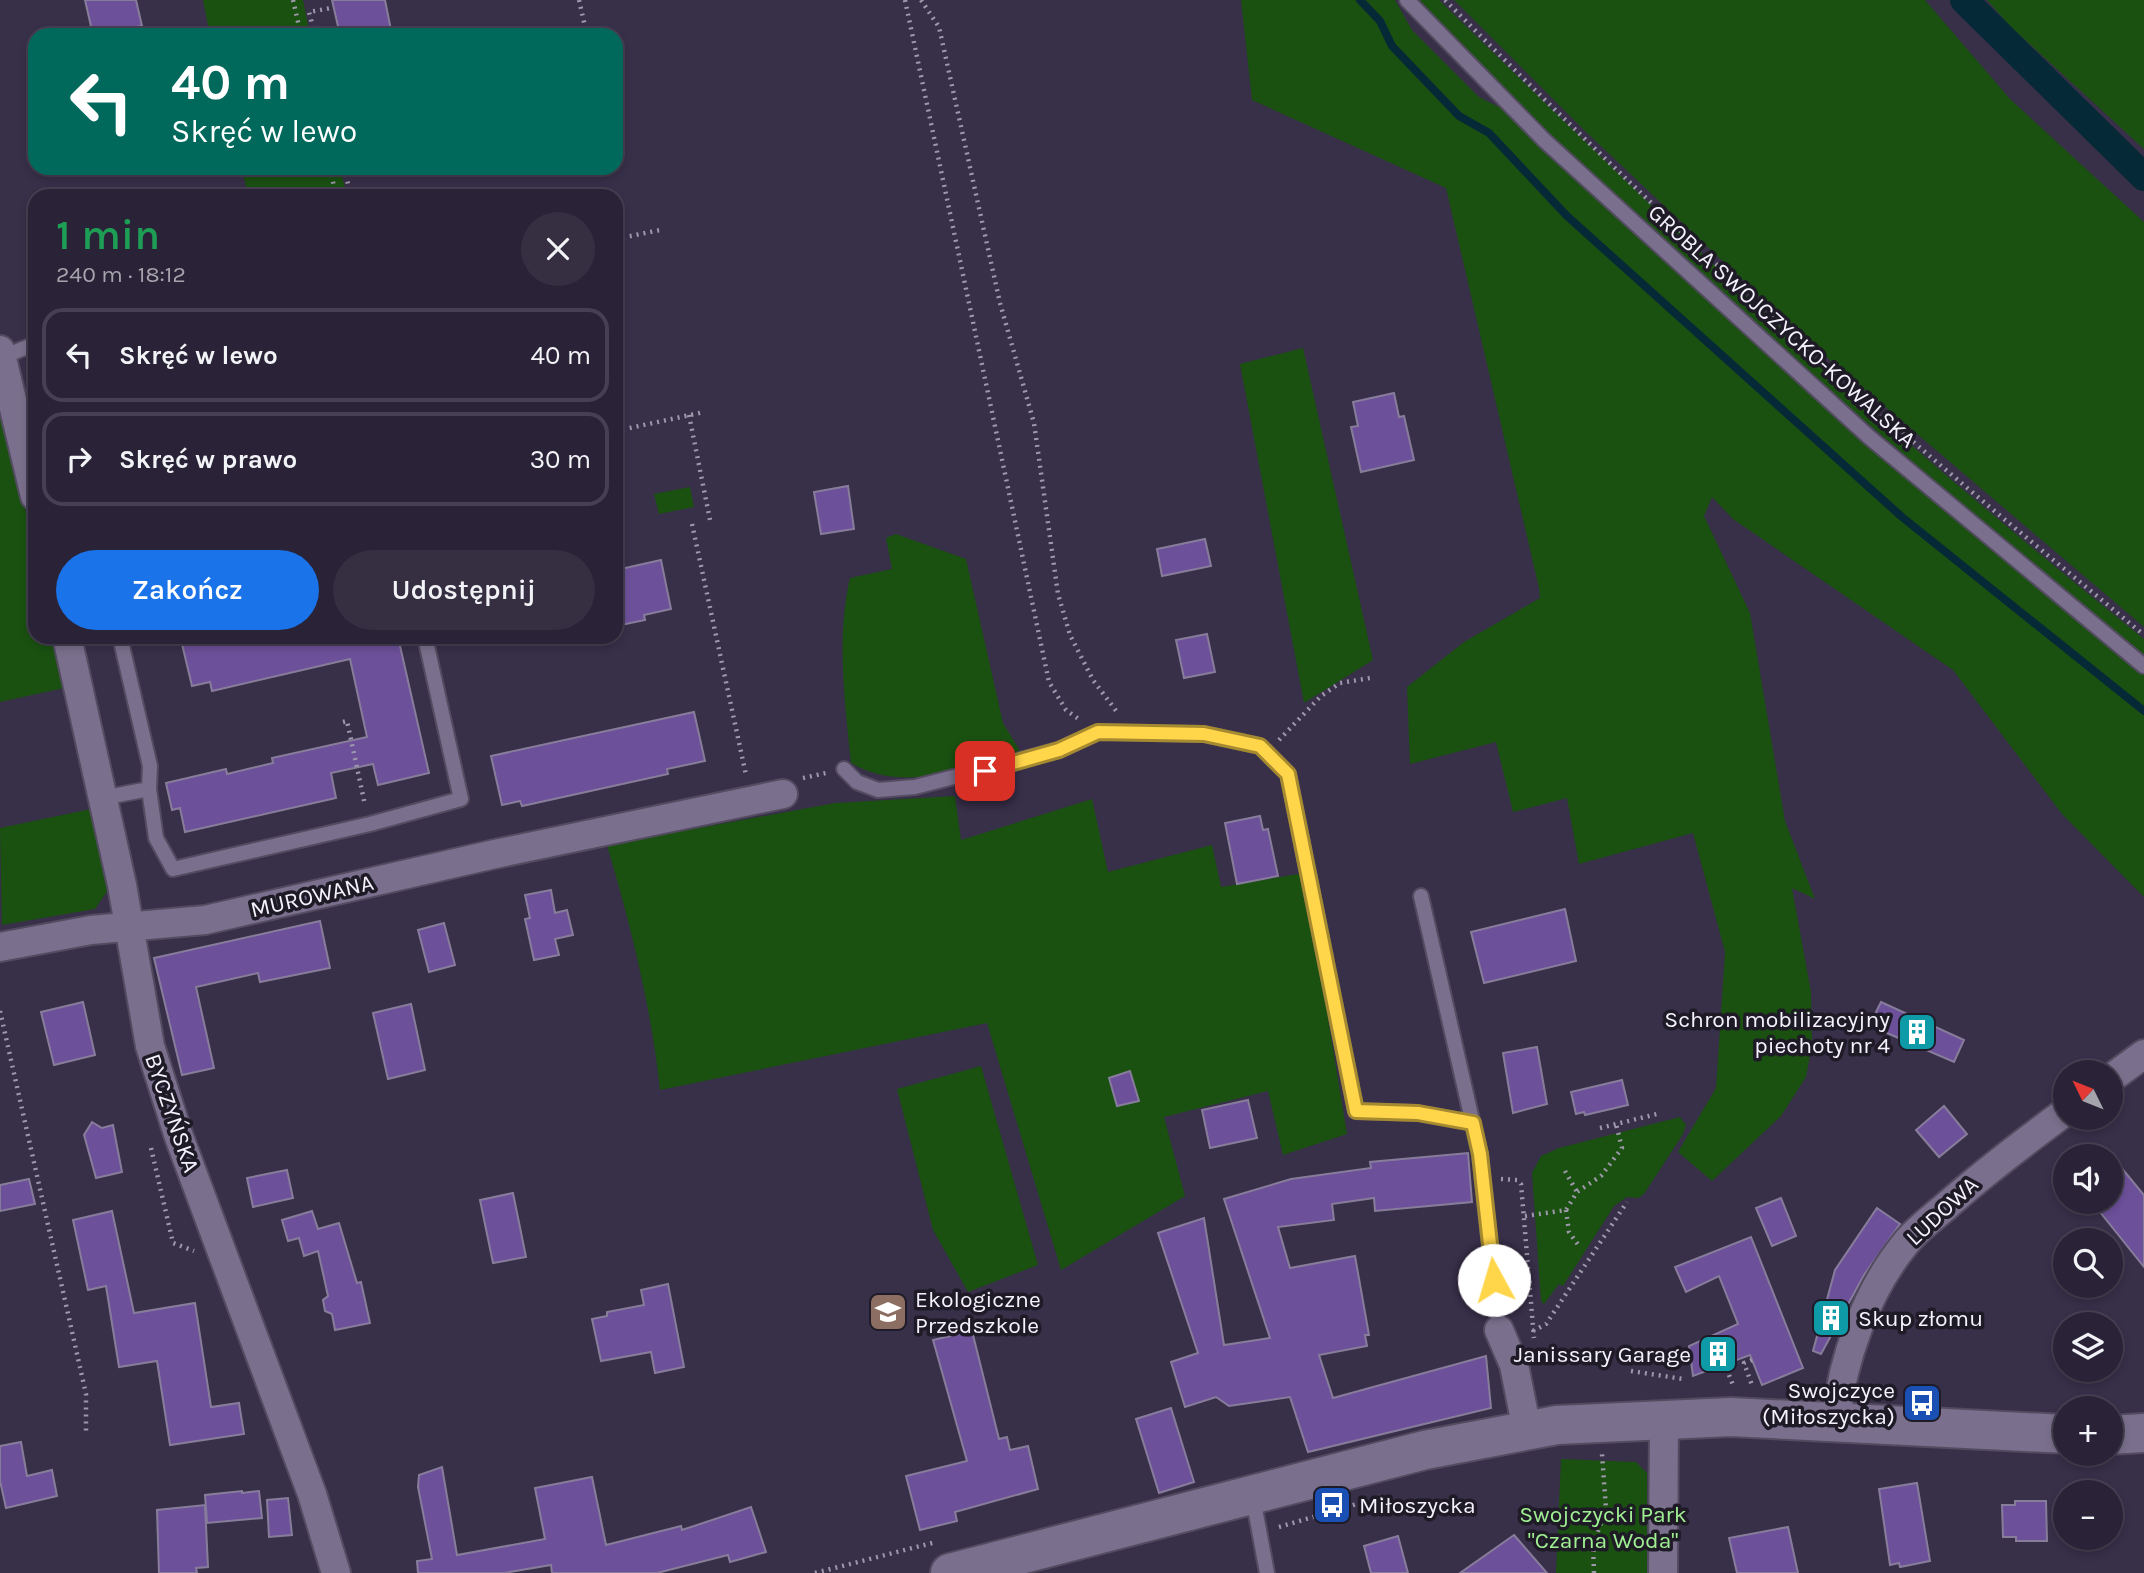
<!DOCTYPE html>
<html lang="pl">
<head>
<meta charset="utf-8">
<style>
	:root { --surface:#2a2337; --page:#362f42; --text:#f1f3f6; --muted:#a5a4ad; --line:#464052; --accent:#1a73e8 }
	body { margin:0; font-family:Karla,sans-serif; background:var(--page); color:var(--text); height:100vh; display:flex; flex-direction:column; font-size:26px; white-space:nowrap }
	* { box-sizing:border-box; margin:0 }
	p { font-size:23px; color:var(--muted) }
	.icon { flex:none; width:38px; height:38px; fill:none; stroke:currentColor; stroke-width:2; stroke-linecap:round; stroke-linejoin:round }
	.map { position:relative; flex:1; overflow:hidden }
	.drawer { position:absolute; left:28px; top:189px; width:595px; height:455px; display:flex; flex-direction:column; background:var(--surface); border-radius:21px; box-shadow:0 4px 10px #0003,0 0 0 2px var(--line) }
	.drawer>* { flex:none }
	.banner { position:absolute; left:28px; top:28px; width:595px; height:147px; border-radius:21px; box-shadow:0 4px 10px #0003,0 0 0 2px var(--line); background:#00695c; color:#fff; overflow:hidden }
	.needle { width:46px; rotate:313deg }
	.fabs { position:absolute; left:2053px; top:1060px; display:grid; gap:14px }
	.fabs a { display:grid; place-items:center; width:70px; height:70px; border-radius:50%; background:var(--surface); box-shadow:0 4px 10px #0003,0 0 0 2px var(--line); font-size:35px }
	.pin { position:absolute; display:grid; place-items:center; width:60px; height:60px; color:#fff; margin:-30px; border-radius:14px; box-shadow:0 4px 10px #0006 }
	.me { position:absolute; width:77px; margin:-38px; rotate:354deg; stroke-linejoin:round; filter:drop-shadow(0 0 5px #0008) }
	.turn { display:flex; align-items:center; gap:24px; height:147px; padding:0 28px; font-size:32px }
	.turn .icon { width:91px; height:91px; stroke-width:2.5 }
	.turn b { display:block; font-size:49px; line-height:60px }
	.round { display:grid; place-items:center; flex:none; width:74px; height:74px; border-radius:37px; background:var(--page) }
	.headline { display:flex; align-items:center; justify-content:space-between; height:119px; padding:0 28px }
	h1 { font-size:42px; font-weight:600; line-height:52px; color:#1e9e55 }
	.primary-button { display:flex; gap:14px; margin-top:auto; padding:14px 28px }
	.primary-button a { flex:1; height:80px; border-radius:42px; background:var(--accent); color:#fff; font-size:28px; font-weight:600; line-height:80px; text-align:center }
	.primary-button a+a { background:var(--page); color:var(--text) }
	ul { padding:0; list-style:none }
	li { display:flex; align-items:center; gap:21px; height:94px; margin:0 14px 10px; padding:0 14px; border:4px solid var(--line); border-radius:21px }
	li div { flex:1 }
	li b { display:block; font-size:26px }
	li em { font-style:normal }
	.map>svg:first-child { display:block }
	.green { fill:#1a5111 }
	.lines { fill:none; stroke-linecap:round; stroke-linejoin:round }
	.stream { stroke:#052937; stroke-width:8 }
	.canal { stroke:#052937; stroke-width:28 }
	.building { fill:#6d509a; stroke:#877d9b; stroke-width:2 }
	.lane-casing { stroke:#534b60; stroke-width:18 }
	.street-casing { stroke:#534b60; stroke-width:32 }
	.secondary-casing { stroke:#534b60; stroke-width:42 }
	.path { stroke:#9e98ab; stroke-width:4.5; stroke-dasharray:2 5; stroke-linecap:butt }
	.lane { stroke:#7a708d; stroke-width:14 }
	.street { stroke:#7a708d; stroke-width:28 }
	.secondary { stroke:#7a708d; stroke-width:38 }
	.route-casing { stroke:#a68a30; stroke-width:18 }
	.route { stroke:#ffd54a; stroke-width:12 }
	.labels { text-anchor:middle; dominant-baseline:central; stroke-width:7; stroke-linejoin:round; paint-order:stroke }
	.street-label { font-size:23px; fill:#f5f1fe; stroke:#1e1a26 }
	.poi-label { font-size:23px; fill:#f5f1fe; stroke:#1e1a26; text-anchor:end }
	.park-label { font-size:23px; fill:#a0f093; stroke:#1e1a26 }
</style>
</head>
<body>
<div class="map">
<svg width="2144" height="1573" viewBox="0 0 2144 1573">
	<rect width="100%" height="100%" fill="#382f49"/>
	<path class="green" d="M203,0H303L310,35H210Z
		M1241,0H1395L1412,30L1479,97L1511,113L1537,143L1846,427L2144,674V897L2062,814L1953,670L1733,519L1712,497L1704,516L1750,613L1785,821L1815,899L1792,888L1811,992L1812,1045L1806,1077L1781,1116L1712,1181L1678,1152L1716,1088L1725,952L1693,833L1579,864L1567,798L1513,812L1496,742L1410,764L1407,687L1464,642L1540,598L1539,588L1446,188L1252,100Z
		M1416,0H1439C1571,128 1702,256 1837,379C1936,469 2040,555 2144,639V656C1894,449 1641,234 1416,0Z
		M1454,0H1925L2010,99L2144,222V627L1803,337L1586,132Z
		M1987,0H2144V149L2010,26Z
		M241,168H340L347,196H249Z
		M1303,348L1373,660L1304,703L1240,364Z
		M0,397L35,553V637H53L64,688L0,702Z
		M690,487L694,507L659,514L654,494Z
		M896,534L966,559L1003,723L1020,751C967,768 904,794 851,763C845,703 836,638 850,578L892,569L886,538Z
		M955,796L961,840L1092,799L1108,872L1212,845L1221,887L1304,873L1347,1134L1283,1155L1268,1091L1164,1117L1185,1196L1061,1270L987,1023L660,1090C651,1006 631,927 607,845L835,803Z
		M91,809L110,887L95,909L2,925L0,828Z
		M981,1066L1038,1265L968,1292L933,1230L897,1089Z
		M1680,1117L1686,1125L1683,1134L1644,1194L1638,1198L1627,1197L1614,1206L1563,1286L1559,1284L1544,1304L1541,1301L1532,1173L1541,1156L1559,1148Z
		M1561,1459L1636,1462L1647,1473V1573H1556Z"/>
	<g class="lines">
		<path class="stream" d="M1360,0L1380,21L1392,46L1459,116L1489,133L1567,216L1902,517L2144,711"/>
		<path class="canal" d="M1964,0L2144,177"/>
	</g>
	<path class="building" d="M85,0H136L142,26L93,35Z
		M332,0H385L392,35H340Z
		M1394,393L1399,417L1404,416L1414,460L1361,472L1351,427L1358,426L1353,402Z
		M848,486L854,529L821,534L814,492Z
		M1205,539L1211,566L1162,576L1157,549Z
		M661,560L671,609L644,615L645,620L616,626V570Z
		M1207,634L1215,672L1184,678L1176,640Z
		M211,637H398L429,773L378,785L373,764L331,773L336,798L185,832L180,808L172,810L166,783L226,769L227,774L273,763L272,758L367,737L350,659L212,691L210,682L192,686L182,644Z
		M694,712L705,761L667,769L668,774L522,806L520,801L502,805L491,756Z
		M1260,816L1263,830L1268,829L1278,876L1237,884L1225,823Z
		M551,890L555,913L567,910L573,935L555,939L559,955L534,960L525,919L530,918L525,895Z
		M1565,909L1576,961L1484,983L1471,932Z
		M320,921L330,968L260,982L258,973L196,987L214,1068L182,1075L154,958Z
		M444,923L455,965L429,972L418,930Z
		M83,1002L95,1055L54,1065L41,1012Z
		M1881,1002L1964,1040L1954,1062L1873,1027V1018Z
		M411,1004L425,1070L388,1079L373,1013Z
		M1537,1047L1547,1104L1513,1113L1503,1053Z
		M1130,1071L1139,1101L1117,1106L1109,1078Z
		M1622,1080L1628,1105L1585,1115L1584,1112L1576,1114L1571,1092Z
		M1248,1100L1257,1138L1210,1148L1202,1110Z
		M1944,1106L1967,1134L1939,1157L1916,1130Z
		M92,1122L102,1128L113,1125L122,1172L96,1178L84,1135Z
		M1468,1153L1472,1202L1375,1211L1374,1198L1332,1204L1334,1220L1278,1227L1290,1268L1355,1256L1369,1335H1365L1367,1346L1319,1355L1333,1398L1486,1356L1491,1408L1308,1452L1290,1397L1229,1406L1216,1397L1185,1407L1171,1362L1198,1353L1158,1233L1204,1218L1224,1345L1270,1338L1224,1199L1291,1179L1371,1168L1370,1162Z
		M2110,1154L2144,1195V1267L2092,1202H2110Z
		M287,1170L293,1198L253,1207L247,1178Z
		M29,1179L35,1204L0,1211V1185Z
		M513,1193L526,1257L493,1263L480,1200Z
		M1781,1198L1796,1236L1772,1246L1756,1208Z
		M1877,1208L1900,1224L1864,1275L1821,1354L1813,1351L1835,1270Z
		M112,1211L134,1313L195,1303L211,1407L239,1403L244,1434L170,1445L157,1361L119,1367L106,1286L88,1290L73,1220Z
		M312,1211L318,1229L339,1223L357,1283L361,1282L370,1323L335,1330L332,1314L325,1311L323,1300L328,1296L318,1251L304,1256L299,1238L288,1241L282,1220Z
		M1751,1237L1803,1368L1762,1385L1750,1355L1693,1376L1689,1346L1738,1324L1719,1276L1686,1292L1675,1267Z
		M668,1284L684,1367L655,1373L651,1352L601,1361L592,1319L607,1316V1312L644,1305L641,1290Z
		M972,1331L999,1439L1007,1437L1010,1450L1028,1446L1038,1489L955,1512L957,1521L920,1530L906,1476L967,1461L933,1340Z
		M1171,1408L1194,1482L1159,1493L1136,1419Z
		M21,1442L27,1476L52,1470L57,1496L6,1508L0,1481V1446Z
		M442,1467L457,1555L545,1539L535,1488L592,1477L606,1545L681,1526L682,1530L751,1507L766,1552L730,1562L728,1555L657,1573H552L551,1565L504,1573H418L417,1561L432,1559L418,1487L419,1475Z
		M1917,1483L1930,1561L1900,1567L1899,1563L1890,1565L1879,1489Z
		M242,1491V1493L259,1491L262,1518L207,1523L205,1495Z
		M288,1498L292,1535L269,1537L267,1500Z
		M2015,1501H2046L2047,1541H2016V1537H2003L2002,1505H2015Z
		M205,1505L208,1567L196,1568L197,1573H159L157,1510Z
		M1788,1527L1798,1573H1737L1729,1538Z
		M1514,1535L1547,1573H1460Z
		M1398,1536L1408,1573H1371L1364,1546Z"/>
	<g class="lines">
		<defs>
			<path id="lane" d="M1407,0L1544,140L1869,437L2144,666
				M2,357L35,344
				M120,637L150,766L149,789L156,838L173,869L370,824L461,799L425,637
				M844,769L857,782L878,790L915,787L1059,750L1098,732L1204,734L1260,746L1288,774L1356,1111L1418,1113L1473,1123
				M102,798L149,789
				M1421,896L1480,1155L1499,1330
				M1253,1498L1267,1573"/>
			<path id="street" d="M0,350L35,496
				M67,637L122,885L150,1046L179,1137L312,1494L336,1573
				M0,947L91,930L205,920L495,854L783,794
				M2110,1079L2144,1054
				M1499,1330L1514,1365L1527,1430
				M1836,1420C1842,1360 1866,1292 1905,1244C1916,1230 1931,1219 1944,1208C1983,1173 2023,1143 2065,1112
				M1663,1573L1664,1418"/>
			<path id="secondary" d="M2110,1435L2144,1433
				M950,1573L1425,1450L1557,1425L1731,1417L2065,1434"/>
		</defs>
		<use href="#lane" class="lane-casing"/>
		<use href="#street" class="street-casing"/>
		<use href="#secondary" class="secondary-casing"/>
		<path class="path" d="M293,0L301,35
			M579,0L587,35
			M905,0L1049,682L1066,710L1080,720
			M921,0L939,27L1000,303L1034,423L1058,594L1070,635L1093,680L1117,712
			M1445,0C1601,158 1764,313 1932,458C2002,518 2073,576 2144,635
			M315,35L309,12L331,8
			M330,168L336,196
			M344,168L351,196
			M616,239L660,230
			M689,415L710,520
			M616,431L704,412
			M692,524L746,775
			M343,722L347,721L365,805
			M1279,740L1321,696L1340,683L1370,678
			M803,778L826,773
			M0,1011L86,1394V1431
			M1600,1128L1661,1113
			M151,1148L173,1243L194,1251
			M1565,1171L1577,1192
			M1501,1179L1517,1180L1521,1184L1534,1338
			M1566,1210L1569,1232L1579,1246
			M1525,1216L1566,1210L1577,1192L1601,1176L1622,1148L1616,1124
			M1533,1331L1546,1324L1627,1202
			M1752,1360L1744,1363L1753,1388
			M1631,1371L1683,1379
			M1729,1375L1733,1385
			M2076,1402L2102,1403
			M1279,1527L1384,1496
			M815,1573L936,1542
			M1594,1573L1593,1545L1606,1509L1602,1454"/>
		<use href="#lane" class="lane"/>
		<use href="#street" class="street"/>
		<use href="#secondary" class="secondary"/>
	</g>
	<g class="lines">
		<defs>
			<path id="route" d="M985,771L1059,750L1098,732L1204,734L1260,746L1288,774L1356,1111L1418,1113L1473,1123L1480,1154L1494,1280"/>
		</defs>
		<use href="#route" class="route-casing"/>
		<use href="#route" class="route"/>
	</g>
	<defs>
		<symbol id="building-square" viewBox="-11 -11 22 22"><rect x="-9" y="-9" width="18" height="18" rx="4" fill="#0f9aa8" stroke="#1e1a26"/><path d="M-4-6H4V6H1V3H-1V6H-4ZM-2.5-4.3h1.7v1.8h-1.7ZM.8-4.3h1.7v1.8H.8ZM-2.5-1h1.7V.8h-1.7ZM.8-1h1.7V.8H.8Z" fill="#fff"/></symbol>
		<symbol id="school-square" viewBox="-11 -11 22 22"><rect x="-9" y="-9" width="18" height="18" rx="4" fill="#8d6e63" stroke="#1e1a26"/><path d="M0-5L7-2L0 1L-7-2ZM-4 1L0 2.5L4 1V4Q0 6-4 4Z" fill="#fff"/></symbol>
		<symbol id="bus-square" viewBox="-11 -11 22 22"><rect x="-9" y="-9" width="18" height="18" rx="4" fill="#1a4fb4" stroke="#1e1a26"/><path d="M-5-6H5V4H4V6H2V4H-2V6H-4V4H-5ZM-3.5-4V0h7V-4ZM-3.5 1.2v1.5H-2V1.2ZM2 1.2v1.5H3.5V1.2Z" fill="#fff"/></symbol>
	</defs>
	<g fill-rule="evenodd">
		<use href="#building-square" x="1895" y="1010" width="44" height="44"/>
		<use href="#school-square" x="866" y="1290" width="44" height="44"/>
		<use href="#building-square" x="1809" y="1296" width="44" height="44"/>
		<use href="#building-square" x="1696" y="1332" width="44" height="44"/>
		<use href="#bus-square" x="1900" y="1381" width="44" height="44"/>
		<use href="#bus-square" x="1310" y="1483" width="44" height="44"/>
	</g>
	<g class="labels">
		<g class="street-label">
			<text transform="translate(1782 326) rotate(42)">GROBLA SWOJCZYCKO-KOWALSKA</text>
			<text transform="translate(312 896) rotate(-13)">MUROWANA</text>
			<text transform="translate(172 1113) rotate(71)">BYCZYŃSKA</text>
			<text transform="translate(1942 1211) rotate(-43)">LUDOWA</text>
		</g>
		<g class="poi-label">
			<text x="1890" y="1019">Schron mobilizacyjny<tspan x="1890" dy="26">piechoty nr 4</tspan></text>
			<text x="915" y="1299" text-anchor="start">Ekologiczne<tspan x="915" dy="26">Przedszkole</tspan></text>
			<text x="1858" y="1318" text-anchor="start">Skup złomu</text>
			<text x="1691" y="1354">Janissary Garage</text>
			<text x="1895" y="1390">Swojczyce<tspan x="1895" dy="26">(Miłoszycka)</tspan></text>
			<text x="1359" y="1505" text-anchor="start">Miłoszycka</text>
		</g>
		<g class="park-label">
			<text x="1603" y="1514">Swojczycki Park<tspan x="1603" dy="26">"Czarna Woda"</tspan></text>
		</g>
	</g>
</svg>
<div class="fabs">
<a><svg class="needle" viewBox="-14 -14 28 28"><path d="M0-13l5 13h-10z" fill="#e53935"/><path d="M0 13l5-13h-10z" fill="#a5a4ad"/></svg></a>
<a><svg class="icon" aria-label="sound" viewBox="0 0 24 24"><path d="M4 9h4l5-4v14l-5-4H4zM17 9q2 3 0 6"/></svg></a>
<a><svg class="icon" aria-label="search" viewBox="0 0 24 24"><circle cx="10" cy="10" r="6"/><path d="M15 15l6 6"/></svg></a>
<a><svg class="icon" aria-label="layers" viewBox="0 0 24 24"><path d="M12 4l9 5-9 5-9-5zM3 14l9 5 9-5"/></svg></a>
<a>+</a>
<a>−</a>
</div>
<div class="pin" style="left:985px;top:771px;background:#d93025"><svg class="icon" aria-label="arrive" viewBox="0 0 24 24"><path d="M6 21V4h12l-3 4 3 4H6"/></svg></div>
<svg class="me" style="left:1494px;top:1280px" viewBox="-20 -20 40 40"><circle r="19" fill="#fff"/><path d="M0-13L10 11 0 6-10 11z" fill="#ffd54a"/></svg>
<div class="banner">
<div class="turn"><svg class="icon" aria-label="left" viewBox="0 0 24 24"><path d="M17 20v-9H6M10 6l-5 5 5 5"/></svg><div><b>40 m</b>Skręć w lewo</div></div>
</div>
<section class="drawer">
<div class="headline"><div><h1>1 min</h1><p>240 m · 18:12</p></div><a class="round"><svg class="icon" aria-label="close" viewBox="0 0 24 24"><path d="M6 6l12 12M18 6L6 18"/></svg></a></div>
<ul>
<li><svg class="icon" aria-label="left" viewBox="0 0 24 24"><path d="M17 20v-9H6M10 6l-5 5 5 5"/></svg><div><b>Skręć w lewo</b></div><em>40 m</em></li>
<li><svg class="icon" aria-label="right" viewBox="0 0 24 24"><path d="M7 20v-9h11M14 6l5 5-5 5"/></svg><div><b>Skręć w prawo</b></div><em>30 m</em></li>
</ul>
<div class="primary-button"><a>Zakończ</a><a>Udostępnij</a></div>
</section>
</div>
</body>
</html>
